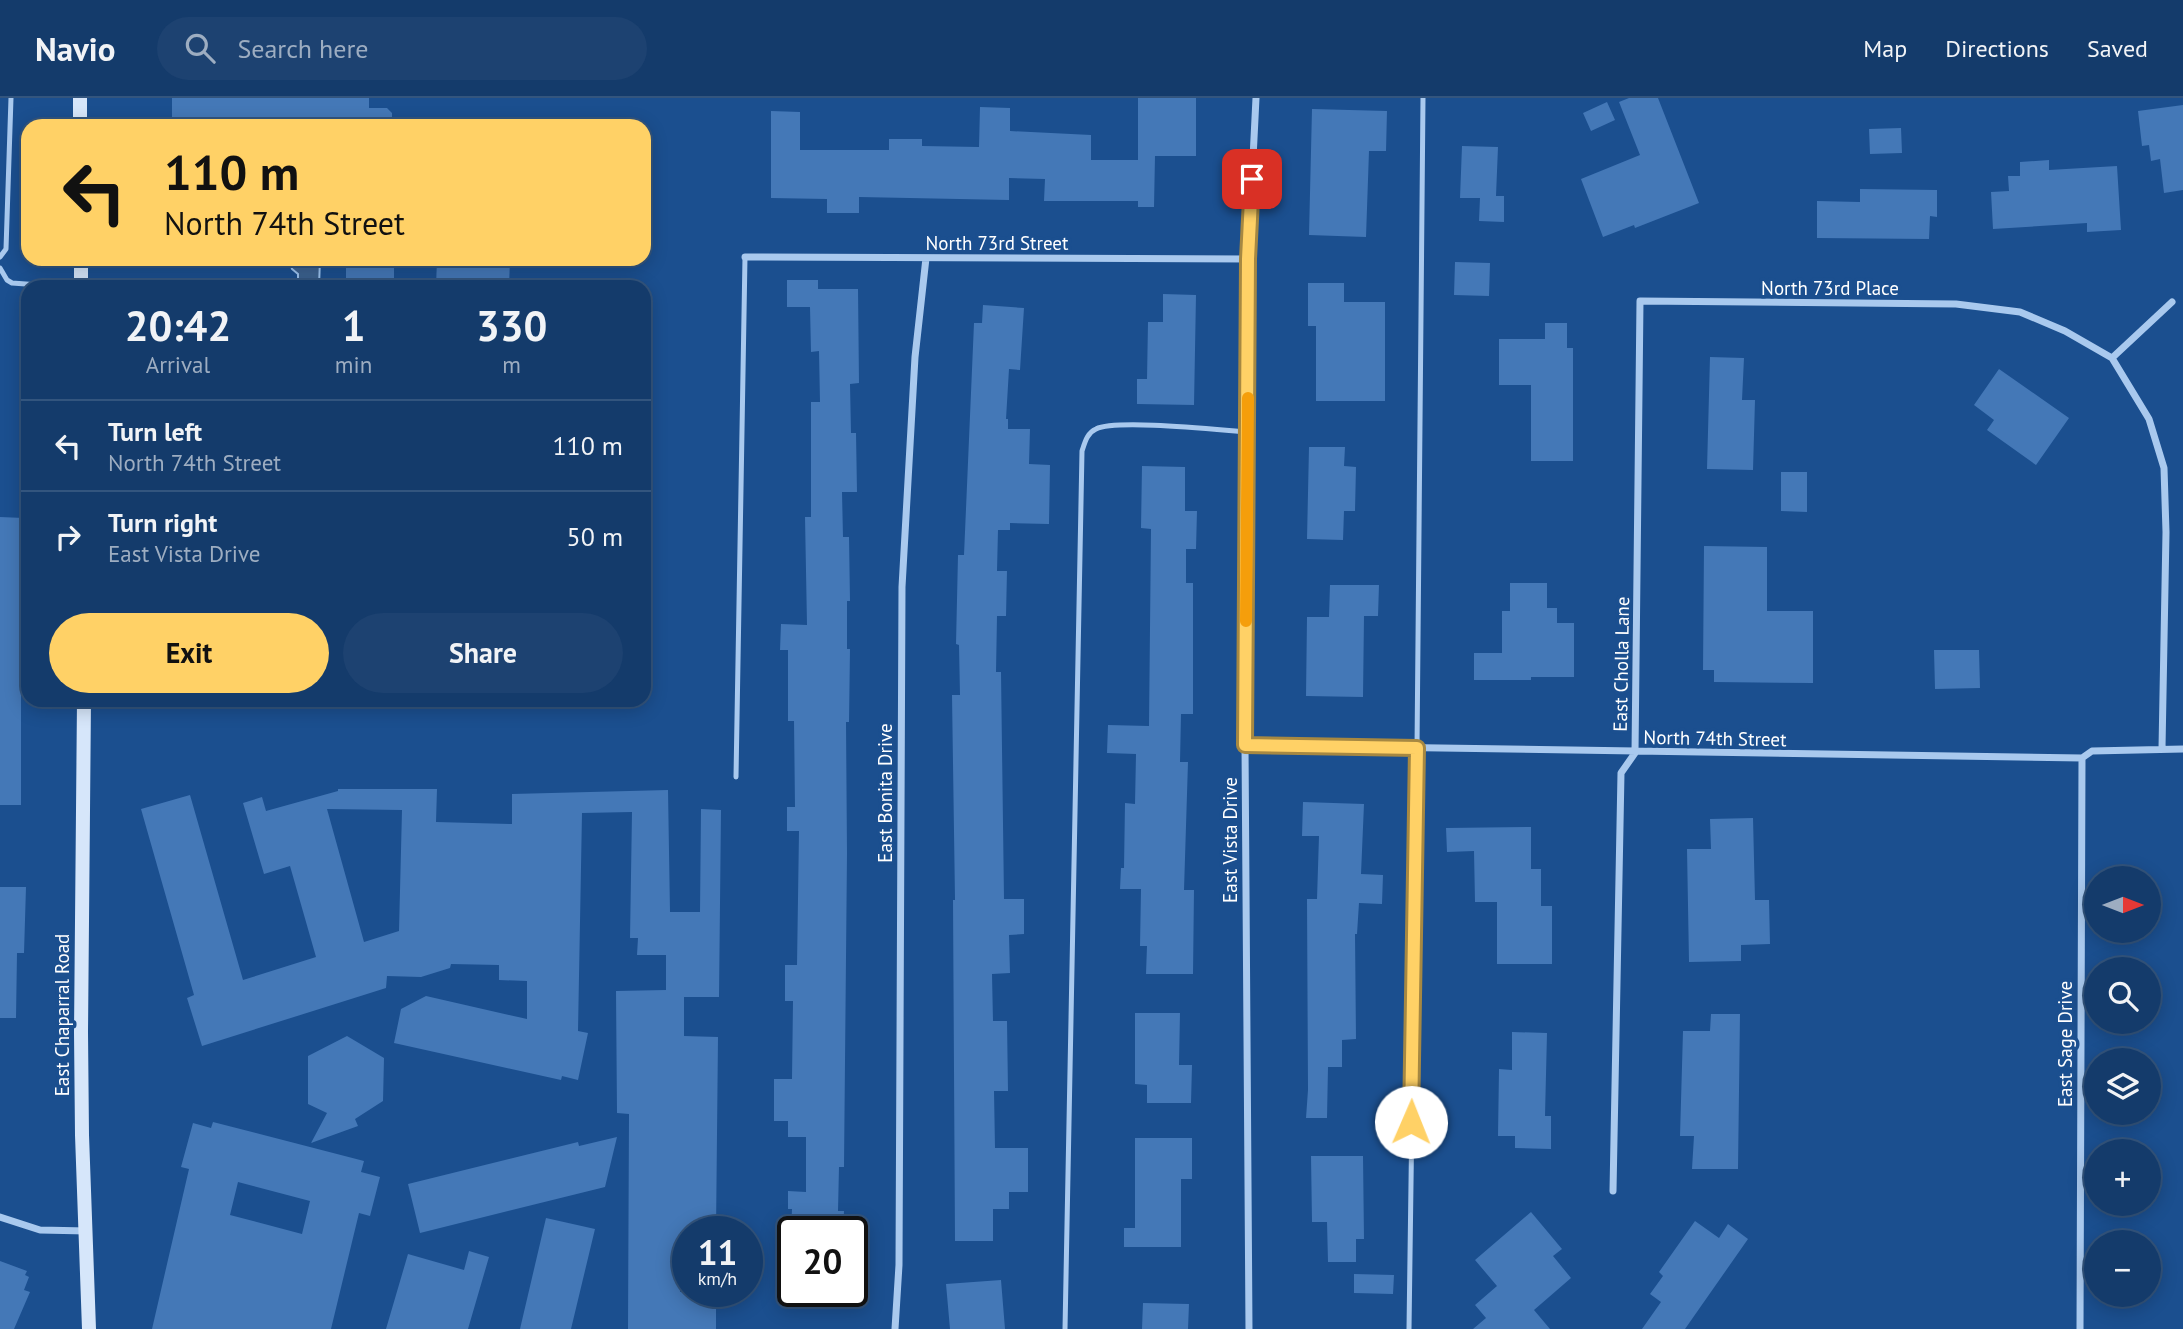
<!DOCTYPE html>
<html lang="en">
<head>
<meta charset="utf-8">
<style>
	:root { --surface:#143b6b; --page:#1d4271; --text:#f1f3f6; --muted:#9dadc1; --line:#33557e; --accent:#ffd166 }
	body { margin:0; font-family:"PT Sans",sans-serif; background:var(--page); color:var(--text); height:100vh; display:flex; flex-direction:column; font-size:26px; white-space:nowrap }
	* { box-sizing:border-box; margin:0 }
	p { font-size:23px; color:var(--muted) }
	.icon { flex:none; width:38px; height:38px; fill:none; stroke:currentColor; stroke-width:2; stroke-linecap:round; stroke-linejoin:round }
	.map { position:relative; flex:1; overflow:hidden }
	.panel { position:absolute; left:21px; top:182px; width:630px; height:427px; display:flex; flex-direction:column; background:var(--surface); border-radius:21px; box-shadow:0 4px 18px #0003,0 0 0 2px var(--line) }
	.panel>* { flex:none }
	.hud { position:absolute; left:21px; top:21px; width:630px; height:147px; border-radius:21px; box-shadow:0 4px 18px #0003,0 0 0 2px var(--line); background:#ffd166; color:#111; overflow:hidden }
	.needle { width:46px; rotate:90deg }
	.fabs { position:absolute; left:2084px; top:768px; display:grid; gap:14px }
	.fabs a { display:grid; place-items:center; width:77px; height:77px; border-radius:50%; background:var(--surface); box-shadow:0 4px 18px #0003,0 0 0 2px var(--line); font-size:35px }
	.speed { position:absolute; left:672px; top:1118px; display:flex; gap:14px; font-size:35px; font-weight:700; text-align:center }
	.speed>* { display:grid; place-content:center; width:91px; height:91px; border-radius:50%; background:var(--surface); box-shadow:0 4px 18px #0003,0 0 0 2px var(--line); line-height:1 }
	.speed small { font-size:18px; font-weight:400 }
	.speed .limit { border:4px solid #111; border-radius:10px; background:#fff; color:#111 }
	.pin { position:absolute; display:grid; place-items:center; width:60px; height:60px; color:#fff; margin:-30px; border-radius:14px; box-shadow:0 4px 10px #0006 }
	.me { position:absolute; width:77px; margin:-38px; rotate:1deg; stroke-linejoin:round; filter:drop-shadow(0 0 5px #0008) }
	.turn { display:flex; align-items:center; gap:24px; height:147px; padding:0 28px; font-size:32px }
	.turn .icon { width:91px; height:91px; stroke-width:2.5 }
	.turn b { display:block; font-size:49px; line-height:60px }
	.eta { display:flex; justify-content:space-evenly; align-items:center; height:119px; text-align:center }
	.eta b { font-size:42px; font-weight:600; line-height:49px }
	.primary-button { display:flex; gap:14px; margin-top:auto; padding:14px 28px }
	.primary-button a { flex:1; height:80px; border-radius:42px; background:var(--accent); color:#111; font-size:28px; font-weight:600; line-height:80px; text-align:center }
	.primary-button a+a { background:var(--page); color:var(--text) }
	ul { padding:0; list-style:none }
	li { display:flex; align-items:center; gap:21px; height:91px; padding:0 28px; border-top:2px solid var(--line) }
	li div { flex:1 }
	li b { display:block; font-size:26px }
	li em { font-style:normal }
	header { display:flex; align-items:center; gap:42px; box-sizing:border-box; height:98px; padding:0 35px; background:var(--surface); border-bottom:2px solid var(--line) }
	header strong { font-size:33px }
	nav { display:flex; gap:38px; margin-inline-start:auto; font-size:24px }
	.search { width:490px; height:63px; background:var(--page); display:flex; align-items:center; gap:18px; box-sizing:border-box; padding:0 24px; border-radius:38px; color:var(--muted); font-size:26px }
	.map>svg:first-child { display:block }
	.water { fill:#3c6290; stroke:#9cc4f0; stroke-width:2 }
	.building { fill:#4478b7; fill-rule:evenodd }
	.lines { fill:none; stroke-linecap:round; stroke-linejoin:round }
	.service { stroke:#a9c9ee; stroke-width:5 }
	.minor { stroke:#a9c9ee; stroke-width:7 }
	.secondary { stroke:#d6e6fa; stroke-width:14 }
	.route-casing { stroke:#a68842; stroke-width:18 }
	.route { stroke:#ffd166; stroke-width:12 }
	.slow { stroke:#f59e0b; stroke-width:12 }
	.labels { text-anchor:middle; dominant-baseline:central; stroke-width:7; stroke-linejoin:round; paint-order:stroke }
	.street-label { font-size:19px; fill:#fff; stroke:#1b4f8f }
</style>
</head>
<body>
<header>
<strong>Navio</strong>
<div class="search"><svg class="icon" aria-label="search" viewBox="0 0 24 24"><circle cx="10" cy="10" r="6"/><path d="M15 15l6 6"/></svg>Search here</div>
<nav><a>Map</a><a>Directions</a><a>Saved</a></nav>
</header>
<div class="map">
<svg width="2183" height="1231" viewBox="0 0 2183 1231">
	<rect width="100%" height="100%" fill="#1b4f8f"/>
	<path class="water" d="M289,161H320L319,189H298V176L292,171Z"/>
	<path class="building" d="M172,0H369V10H387L392,15V28H172Z
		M1138,0H1196V58H1155L1154,109H1138V103H1044L1045,81L1009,80V102L859,99V115H827V101L771,100V13L800,14V52H889V41H922V48L979,49L980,9L1010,10V33L1091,37V62H1138Z
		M1629,0H1658L1699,105L1635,130L1634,127L1603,139L1581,81L1640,57L1619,4Z
		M1607,4L1615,22L1591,33L1583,15Z
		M2183,7V92L2164,95L2160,61L2151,63L2149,47L2142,48L2138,13Z
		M1312,11L1387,13L1386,53H1369L1366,139L1309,137Z
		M1901,30L1902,55L1870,56L1869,31Z
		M1462,48L1498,49L1496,98H1504V124L1479,123L1480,100H1460Z
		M2049,62V72L2117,68L2121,132L2087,134V125L1993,131L1991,94L2009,93L2008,78H2020V64Z
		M1860,91L1937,92V119L1930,118L1929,141L1817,140V103L1860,104Z
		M346,161H394V189H346Z
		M437,161H510L509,189H436Z
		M1455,164L1490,165L1489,198L1454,197Z
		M787,182H818V191H858L859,285L850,286L851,335H856L857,394H842L843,439H849L850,503H847V551H850L849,624H846L847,755L844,1069H839L838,1113H844L843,1134H791L792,1111H788V1093L806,1094V1039H788V1023H774V981H792L793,903H785V867H797L799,733H787V709H795L794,623H788V552H780L781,526L807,527L805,419H811V304H820L819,253L811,254L810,209H787Z
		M1308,185H1344V204H1385V303H1316V228H1308Z
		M1163,196L1196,197L1194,307L1137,306V281H1147L1148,224H1163Z
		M983,207L1024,210L1020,272L1009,271L1006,321H1008V331H1030L1029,366L1050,367L1049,426L1010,425V432H998L997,473H1007L1006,518H997L996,574H1001L1004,801H1024V836L1009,837L1010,875L992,876L993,923H1007L1008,993H994L995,1050H1028V1094H1009V1111H993V1143H955L953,802H955L952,597H960L959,547L956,546L958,457H964L974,225H982Z
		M1545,225H1567V250H1573V363H1531V287H1499V241H1545Z
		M1710,259L1744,260L1742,302H1755L1753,372L1707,371Z
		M1999,271L2069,320L2036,367L1987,332L1994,322L1974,307Z
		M1309,349H1345L1344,368L1356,369L1355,413H1344L1343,442L1307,441Z
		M1142,368L1185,369V413H1197L1196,451H1186V485H1193V616H1181L1180,664H1188L1184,792H1194L1193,876H1146L1147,848H1140L1141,791H1120L1121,770H1124L1125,705L1135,706L1136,656L1107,655L1108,627L1149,628L1151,431L1141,430Z
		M1781,374H1807V414L1781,413Z
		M0,419L24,420L21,486V707H0Z
		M1704,448L1767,449V513H1813V585L1714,584V572H1703Z
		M1510,485H1547V510H1557V525H1574V579H1531V582H1474V555H1502V513H1510Z
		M1330,487H1379L1378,518H1364L1363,599L1306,598L1307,519H1329Z
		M1934,552H1979L1980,590L1935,591Z
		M338,691H437L436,724L512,726V696L668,692L670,814H700L701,711L721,712L719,899H684V938L718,939L716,1134H680V1194H716V1231H628L629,1016L617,1015L616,893L666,892V857H637L638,840H630L632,714L582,715L578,933L588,935L578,982L562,978L561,982L394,945L401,911L426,898L527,921V883L499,882V867L451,866L450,870L421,879L387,878L386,890L202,948L187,900L194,897L141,711L190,697L243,882L316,859L290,768L264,776L243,705L262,699L266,713L338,693ZM327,711L402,712L399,833L364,844Z
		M1303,704L1364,706L1361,776L1383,777L1382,806L1359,805L1357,836H1355L1356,941L1342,942V969H1328L1327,1020H1306L1308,992L1307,801H1317L1319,738H1302Z
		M1753,720L1755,802H1769L1770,846L1741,847V863L1689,864L1687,751H1711L1710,721Z
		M1531,729V771H1541V808H1552V866H1497V804H1475L1474,753L1447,754L1446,730Z
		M0,789H26L24,855H17L16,920H0Z
		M1135,915H1180L1179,967H1192L1191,1005H1147V987L1135,986Z
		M1711,916H1740L1738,1071H1692L1694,1038H1680L1683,933H1710Z
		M1512,934L1547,935L1545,1018H1551V1051L1515,1050V1038H1498L1499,971L1512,972Z
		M347,938L384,960L383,1003L355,1021L358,1028L311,1045L327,1015L308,1006V958Z
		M213,1024L364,1063L361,1074L380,1079L370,1118L359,1115L331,1231H152L189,1071L181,1069L193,1025L211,1030ZM238,1084L310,1103L302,1136L230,1117Z
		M617,1039L605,1089L420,1135L408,1086L578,1044L579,1048Z
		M1135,1040H1192V1081H1181V1149H1124V1130H1135Z
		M1311,1058H1363L1364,1141H1356V1164H1328L1327,1124H1312Z
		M1531,1114L1562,1151L1553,1158L1571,1180L1534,1212L1550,1231H1473L1486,1220L1475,1207L1497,1188L1475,1162Z
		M546,1120L595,1131L571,1231H520Z
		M1695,1123L1719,1140L1728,1126L1748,1141L1685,1231H1642L1661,1204L1650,1196L1663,1178L1659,1174Z
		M469,1153L489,1159L468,1231H386L408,1156L464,1172Z
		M0,1163L27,1173L25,1177L29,1179L24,1192L30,1194L14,1231H0Z
		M1354,1176L1394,1177L1393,1196L1354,1195Z
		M1001,1182L1005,1231H950L946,1186Z
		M1143,1205L1189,1206L1188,1231H1142Z"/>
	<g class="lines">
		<path class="service" d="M0,159L6,151L11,0
			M0,170L7,182L12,185L67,189
			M736,679L745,159
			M1065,1231L1082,353C1085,344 1087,335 1096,331C1116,321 1219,332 1247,334
			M1409,1231L1417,650L1423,0"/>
		<path class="minor" d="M745,159L1248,161
			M2112,260L2172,204
			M1245,647L2082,660L2092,653L2183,651
			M1613,1093L1621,675L1635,655L1640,203L1956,206L2020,214L2065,233L2112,260L2149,321L2164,370L2166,434L2162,650
			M0,1119L40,1132L87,1133
			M895,1231L899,1167L902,489L915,259L926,160
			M1249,1231L1245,647L1248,161L1256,0
			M2080,1231L2082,660"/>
		<path class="secondary" d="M80,0V28
			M81,161V189
			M84,602L81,934L82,1037L89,1231"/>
	</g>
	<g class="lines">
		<defs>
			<path id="route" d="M1252,81L1248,161L1245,647L1417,650L1411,1024"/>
		</defs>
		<use href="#route" class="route-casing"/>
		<use href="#route" class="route"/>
		<path class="slow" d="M1246,523L1248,300"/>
	</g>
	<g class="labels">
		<g class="street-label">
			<text x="997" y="145">North 73rd Street</text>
			<text x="1830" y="190">North 73rd Place</text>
			<text transform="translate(1621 566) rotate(-89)">East Cholla Lane</text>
			<text transform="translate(1715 640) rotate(1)">North 74th Street</text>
			<text transform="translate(885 695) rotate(-90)">East Bonita Drive</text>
			<text transform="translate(1230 742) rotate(-90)">East Vista Drive</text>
			<text transform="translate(62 917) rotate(-90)">East Chaparral Road</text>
			<text transform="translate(2065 946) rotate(-90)">East Sage Drive</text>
		</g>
	</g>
</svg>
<div class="fabs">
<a><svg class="needle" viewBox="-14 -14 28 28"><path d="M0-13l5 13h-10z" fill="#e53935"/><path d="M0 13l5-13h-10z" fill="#9dadc1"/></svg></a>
<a><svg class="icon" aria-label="search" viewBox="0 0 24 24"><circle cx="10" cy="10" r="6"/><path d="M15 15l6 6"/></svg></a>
<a><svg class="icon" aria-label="layers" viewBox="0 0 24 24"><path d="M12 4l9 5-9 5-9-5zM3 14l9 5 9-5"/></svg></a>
<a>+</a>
<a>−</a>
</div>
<div class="speed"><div>11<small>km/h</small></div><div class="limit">20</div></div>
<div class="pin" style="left:1252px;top:81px;background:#d93025"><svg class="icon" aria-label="arrive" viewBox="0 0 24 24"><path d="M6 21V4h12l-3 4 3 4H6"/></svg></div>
<svg class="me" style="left:1411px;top:1024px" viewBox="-20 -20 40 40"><circle r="19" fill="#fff"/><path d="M0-13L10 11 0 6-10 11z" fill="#ffd166"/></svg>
<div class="hud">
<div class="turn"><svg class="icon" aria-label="left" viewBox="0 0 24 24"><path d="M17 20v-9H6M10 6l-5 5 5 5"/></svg><div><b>110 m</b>North 74th Street</div></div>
</div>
<section class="panel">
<div class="eta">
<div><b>20:42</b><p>Arrival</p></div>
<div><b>1</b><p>min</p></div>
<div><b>330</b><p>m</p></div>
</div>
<ul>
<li><svg class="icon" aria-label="left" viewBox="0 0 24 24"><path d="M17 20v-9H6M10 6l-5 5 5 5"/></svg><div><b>Turn left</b><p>North 74th Street</p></div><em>110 m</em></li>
<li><svg class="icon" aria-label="right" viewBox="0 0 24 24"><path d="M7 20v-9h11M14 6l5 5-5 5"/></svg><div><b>Turn right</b><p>East Vista Drive</p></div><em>50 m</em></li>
</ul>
<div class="primary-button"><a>Exit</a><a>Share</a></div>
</section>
</div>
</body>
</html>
